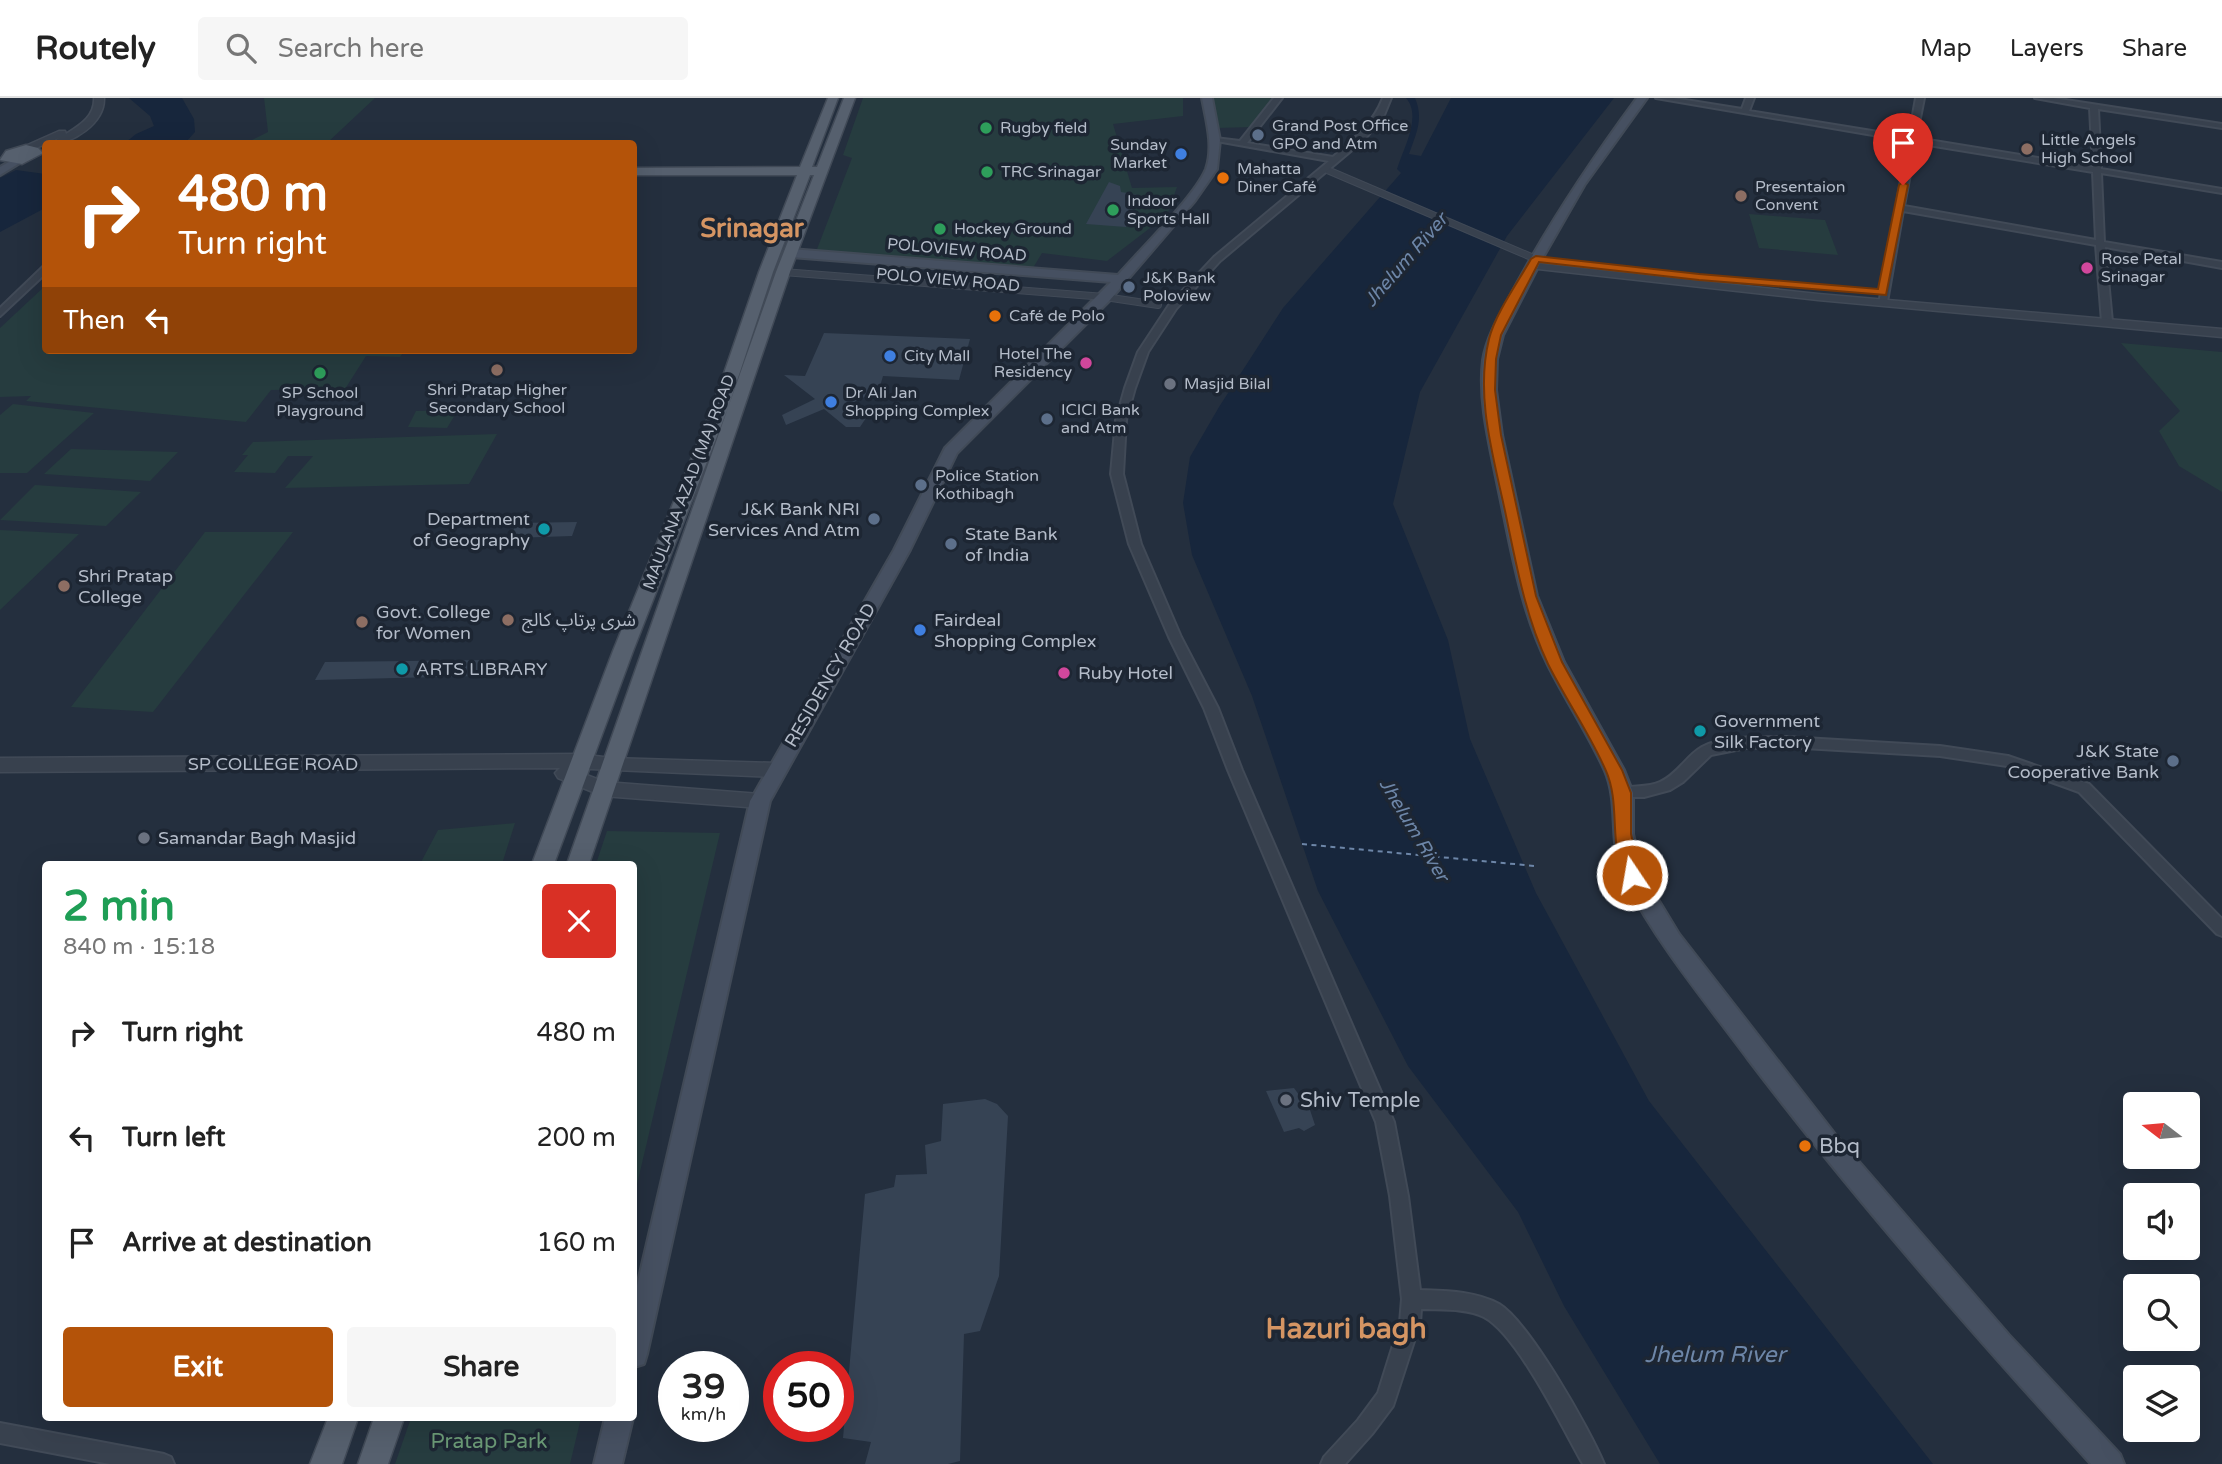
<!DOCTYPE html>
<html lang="en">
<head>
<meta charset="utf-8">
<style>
	:root { --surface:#fff; --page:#f6f6f6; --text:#222; --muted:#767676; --line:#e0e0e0; --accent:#b45309 }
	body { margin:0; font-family:"Varela Round","Noto Sans Arabic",sans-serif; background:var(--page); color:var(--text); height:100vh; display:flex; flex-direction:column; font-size:26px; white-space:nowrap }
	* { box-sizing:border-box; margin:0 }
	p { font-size:23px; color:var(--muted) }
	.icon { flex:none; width:38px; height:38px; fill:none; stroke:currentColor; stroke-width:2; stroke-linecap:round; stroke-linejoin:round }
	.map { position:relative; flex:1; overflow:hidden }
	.drawer { position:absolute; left:42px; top:763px; width:595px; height:560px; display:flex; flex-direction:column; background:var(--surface); border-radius:7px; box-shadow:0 7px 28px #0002 }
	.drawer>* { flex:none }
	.banner { position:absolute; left:42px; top:42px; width:595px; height:214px; border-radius:7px; box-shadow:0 7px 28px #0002; background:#b45309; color:#fff; overflow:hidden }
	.needle { width:46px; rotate:286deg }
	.buttons { position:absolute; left:2123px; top:994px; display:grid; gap:14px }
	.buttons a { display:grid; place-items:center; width:77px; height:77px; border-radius:7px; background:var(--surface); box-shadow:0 7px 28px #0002; font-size:35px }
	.speed { position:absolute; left:658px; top:1253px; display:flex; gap:14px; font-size:35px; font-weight:700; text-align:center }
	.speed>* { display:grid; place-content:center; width:91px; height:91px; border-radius:50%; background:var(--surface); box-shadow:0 7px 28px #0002; line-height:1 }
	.speed small { font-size:18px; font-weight:400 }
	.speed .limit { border:10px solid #d22; background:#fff; color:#111 }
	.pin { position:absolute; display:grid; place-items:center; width:60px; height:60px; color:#fff; margin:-72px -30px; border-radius:50% 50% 50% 0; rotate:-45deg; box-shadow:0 0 7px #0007 }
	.pin .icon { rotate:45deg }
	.me { position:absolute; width:77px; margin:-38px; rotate:348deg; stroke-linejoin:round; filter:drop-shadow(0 0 5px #0008) }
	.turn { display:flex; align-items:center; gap:24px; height:147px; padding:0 21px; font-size:32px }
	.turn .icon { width:91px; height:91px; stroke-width:2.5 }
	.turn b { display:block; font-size:49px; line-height:60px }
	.then { display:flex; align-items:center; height:66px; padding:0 21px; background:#0003; gap:14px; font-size:26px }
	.round { display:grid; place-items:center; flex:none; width:74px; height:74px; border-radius:7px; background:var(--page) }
	.summary { display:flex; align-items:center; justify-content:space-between; height:119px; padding:0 21px }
	h1 { font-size:42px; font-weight:700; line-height:52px; color:#1e9e55 }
	.primary-button { display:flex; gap:14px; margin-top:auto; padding:14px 21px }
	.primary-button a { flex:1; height:80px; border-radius:7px; background:var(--accent); color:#fff; font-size:28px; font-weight:700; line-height:80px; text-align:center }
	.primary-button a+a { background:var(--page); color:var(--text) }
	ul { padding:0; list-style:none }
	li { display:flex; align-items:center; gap:21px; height:105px; padding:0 21px }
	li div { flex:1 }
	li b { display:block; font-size:26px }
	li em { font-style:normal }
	header { display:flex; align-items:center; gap:42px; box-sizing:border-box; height:98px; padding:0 35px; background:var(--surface); border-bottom:2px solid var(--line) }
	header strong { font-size:33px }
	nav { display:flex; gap:38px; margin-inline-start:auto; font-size:24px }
	.search { width:490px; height:63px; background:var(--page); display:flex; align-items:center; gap:18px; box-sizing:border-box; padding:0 24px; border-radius:7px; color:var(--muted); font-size:26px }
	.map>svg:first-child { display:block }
	.green { fill:#263c3f }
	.water { fill:#17263c }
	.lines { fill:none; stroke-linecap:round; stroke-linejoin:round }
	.ferry { stroke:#6d86a8; stroke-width:2; stroke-dasharray:5 4.5; stroke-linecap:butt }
	.building { fill:#364354 }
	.pedestrian-casing { stroke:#414a57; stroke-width:8 }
	.minor-casing { stroke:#414a57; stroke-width:4 }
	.tertiary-casing { stroke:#414a57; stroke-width:3 }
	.secondary-casing { stroke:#414a57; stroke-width:4 }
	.primary-casing { stroke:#414a57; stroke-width:3 }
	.pedestrian { stroke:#38414e; stroke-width:6 }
	.minor { fill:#38414e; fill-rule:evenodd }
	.tertiary { fill:#38414e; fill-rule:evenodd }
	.secondary { fill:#465061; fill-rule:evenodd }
	.primary { fill:#56606e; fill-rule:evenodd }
	.route { fill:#b45309; stroke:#753606; stroke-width:2 }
	.leisure-dot { fill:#2e9e5b; stroke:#1d2633; stroke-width:2.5 }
	.service-dot { fill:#5c6f8a; stroke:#1d2633; stroke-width:2.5 }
	.education-dot { fill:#8d6e63; stroke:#1d2633; stroke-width:2.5 }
	.shop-dot { fill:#3f7fe0; stroke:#1d2633; stroke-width:2.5 }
	.food-dot { fill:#e8710a; stroke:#1d2633; stroke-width:2.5 }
	.hotel-dot { fill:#d1479c; stroke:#1d2633; stroke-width:2.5 }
	.worship-dot { fill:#6b7280; stroke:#1d2633; stroke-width:2.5 }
	.culture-dot { fill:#0f9aa8; stroke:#1d2633; stroke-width:2.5 }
	.labels { text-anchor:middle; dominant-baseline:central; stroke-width:7; stroke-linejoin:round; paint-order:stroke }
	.far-poi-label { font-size:16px; fill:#b4bcc9; stroke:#1d2633; text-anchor:start }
	.far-street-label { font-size:16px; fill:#b4bcc9; stroke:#1d2633 }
	.poi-label { font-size:18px; fill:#b4bcc9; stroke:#1d2633; text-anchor:start }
	.street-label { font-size:18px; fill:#b4bcc9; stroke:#1d2633 }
	.water-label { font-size:19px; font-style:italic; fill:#6d86a8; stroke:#1d2633 }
	.near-poi-label { font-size:21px; fill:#b4bcc9; stroke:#1d2633; text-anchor:start }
	.near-park-label { font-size:21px; fill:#6b9a76; stroke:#1d2633 }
	.near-water-label { font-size:23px; font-style:italic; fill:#6d86a8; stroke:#1d2633 }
	.far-town-label { font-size:26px; font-weight:bold; fill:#d59563; stroke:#1d2633 }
	.near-district-label { font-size:28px; font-weight:bold; fill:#d59563; stroke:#1d2633 }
</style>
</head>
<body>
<header>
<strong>Routely</strong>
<div class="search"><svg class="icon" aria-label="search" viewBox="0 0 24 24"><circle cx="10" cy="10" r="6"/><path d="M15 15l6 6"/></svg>Search here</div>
<nav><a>Map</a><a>Layers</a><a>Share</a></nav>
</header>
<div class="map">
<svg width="2222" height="1366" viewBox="0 0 2222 1366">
	<rect width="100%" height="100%" fill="#242f3e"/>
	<path class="green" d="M264,0H375L327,45H246L268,34Z
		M863,0H1183V18L1113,26L1132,90L1177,89L1167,117L1107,163L1042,155L1030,175L814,159L852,60L843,57Z
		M1213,0H1272L1252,29L1217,30Z
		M1749,116L1825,122L1838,157L1759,150Z
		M45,188L46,252H405L400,259L366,258L345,291L271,292L246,324L26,303L31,298L0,299V230Z
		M2121,245L2222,254V394L2179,368L2159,333L2180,313Z
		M13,306L94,315L27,375H0V317Z
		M458,312L447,330L408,329L416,313Z
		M497,336L469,386L285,390L313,358H288L275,375L234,374L248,357H242L253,344Z
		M71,351L178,354L150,383L44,376Z
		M35,387L141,394L106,428L0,422Z
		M0,432L79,436L0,512Z
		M205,434H293L153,614L71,609Z
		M515,725L502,766H420L438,732Z
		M607,733L720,735L634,1099V766H596Z
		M411,1320H581L570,1366H395Z"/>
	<path class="water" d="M129,0H182L194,21L195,34L185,45H125L136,36L154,28L150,18Z
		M1406,0H1415C1424,21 1416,36 1409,56L1421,58L1451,0H1614L1507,138L1420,294L1393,406L1448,542L1470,641L1536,795L1649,1003L1933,1366H1660L1564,1208L1518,1114L1408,968L1318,793L1252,598L1192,457L1183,405L1190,359L1219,309L1283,210L1401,75L1397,71C1404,49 1422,18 1406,0Z
		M16,72L45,76V110L0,134V80Z"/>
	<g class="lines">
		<path class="ferry" d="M1302,746L1535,768"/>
	</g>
	<path class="building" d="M1109,84L1120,88L1121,94L1139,97L1126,129L1086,126Z
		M824,235L970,241L959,282L883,278L879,292L848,307L866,320L860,329H846L824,311L786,327L782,317L815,301L784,277L805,278Z
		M577,424L572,438L512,440L515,425Z
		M488,562L478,578L315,582L325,564Z
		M1294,990L1310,1012L1315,1027L1304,1033L1299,1030L1284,1034L1266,993Z
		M985,1001L997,1006L1008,1018L999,1178L980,1233L964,1236L960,1363L948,1366H865L871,1344L843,1340L865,1096L894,1089L896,1077L927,1076L925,1047L941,1043L943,1006Z"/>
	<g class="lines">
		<defs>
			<path id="pedestrian" d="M1325,71L1536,161
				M783,174L1105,199L1158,207"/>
			<path id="minor" d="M1274,0H1282L1247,45L1333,59C1354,41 1373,26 1383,0H1391L1384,17L1365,41L1220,163L1176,211L1148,254L1135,290L1126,322L1123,376L1141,446L1181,539L1218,610L1242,672L1394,1024L1408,1098L1420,1192C1446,1193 1475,1193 1499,1206C1529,1224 1590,1332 1604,1366H1583C1563,1331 1518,1237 1484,1219C1466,1210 1441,1212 1421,1211L1420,1225L1393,1308L1372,1336L1345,1366H1321L1324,1359L1358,1322L1378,1295L1400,1225L1402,1201L1390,1098L1376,1024L1228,672L1204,610L1169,539L1129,446L1111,376L1116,322L1125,290L1138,254L1169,207L1214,159L1329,63L1211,42L1215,40L1240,43Z
				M1656,0H1673L1742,11L1746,0H1754L1749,13L1909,39L1916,0H1924L1916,40L2093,69L2090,10L2035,0H2053L2222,26V30L2098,11L2101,71L2222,91V95L2101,75L2104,144L2222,164V170L2105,149L2112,224L2107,227L2102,224L2096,147L1903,113L1887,204L1879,206L1908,43ZM1916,45L2093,74L2096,142L1904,108Z
				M46,166V175L0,218V210Z
				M1787,639L1940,648L2008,658L2089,686L2222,821V838L2217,836L2079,694L2007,668L1940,658L1787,649L1746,650L1711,657L1683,684L1670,692L1644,699H1618L1616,695L1618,691C1632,687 1647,690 1660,684C1678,676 1686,658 1702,649C1726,636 1761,640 1787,639Z
				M0,1325L164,1356L171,1359L174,1366H110L0,1345Z"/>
			<path id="tertiary" d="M94,0H104C105,25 73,46 50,46L59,40L29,53H23V49L59,33H65L66,36C80,27 95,18 94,0Z
				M1533,165L1818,196L2222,231V239L1818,202L1529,170L1527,168Z
				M580,656L611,660L776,665L782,667L785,672L782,677L776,679L568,670L605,684L760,696L766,698L769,703L766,708L760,710L603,698L558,680L555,675L560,670L0,674V660Z"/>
			<path id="secondary" d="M1202,0H1212L1220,42L1217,71L1194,104L1110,202L957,355L910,452L770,703L647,1256L644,1266L634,1269V1201L750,703L894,452L945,350L1111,184L791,159L785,155L791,151L1118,177C1139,153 1195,98 1206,71C1214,48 1206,22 1202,0Z
				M1637,0H1647L1585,86L1542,161L1503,237L1497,261L1496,292L1502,337L1537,498L1564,564L1624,672L1633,695V736L1642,775L1679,836L1834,1035L2009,1237L2120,1356L2124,1366H2091C1972,1235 1855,1102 1748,961C1705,903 1658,847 1625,783C1607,748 1620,708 1605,673C1589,637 1566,603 1548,567C1520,511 1511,450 1498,389C1490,348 1478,304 1483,262C1487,236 1503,212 1515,189C1551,122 1592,61 1637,0Z
				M14,61L23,63L0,77V69Z
				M605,1320H633L622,1366H594Z"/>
			<path id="primary" d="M828,0H838L812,69H817L844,0H855L790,174L589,766H567L776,174L814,77H810L773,174L728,310L633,553L554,766H532L613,553L712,310L759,174L797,77H634V70L800,69Z
				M26,47L38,50L43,55L22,66L0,62L6,53Z
				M328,1320H358L342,1366H310Z
				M374,1320H404L388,1366H358Z"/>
		</defs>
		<use href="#pedestrian" class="pedestrian-casing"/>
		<use href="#minor" class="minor-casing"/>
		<use href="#tertiary" class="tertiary-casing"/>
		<use href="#secondary" class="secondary-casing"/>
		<use href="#primary" class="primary-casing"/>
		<use href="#pedestrian" class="pedestrian"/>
		<use href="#minor" class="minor"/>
		<use href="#tertiary" class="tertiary"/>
		<use href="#secondary" class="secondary"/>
		<use href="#primary" class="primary"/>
	</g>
	<path class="route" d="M1903,84L1908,87L1886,197L1699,182L1539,164L1501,237L1496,261L1495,292L1501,337L1536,498L1562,564L1622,672L1631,695V736L1640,777L1638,782H1626C1608,748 1621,707 1606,673C1590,636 1566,602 1548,566C1525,518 1516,465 1505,413C1493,357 1475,298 1489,241C1495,216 1518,184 1531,161L1536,158L1699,176L1878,191L1899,87Z"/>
	<g class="leisure-dot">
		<circle cx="986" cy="30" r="7"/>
		<circle cx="987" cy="74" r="7"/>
		<circle cx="1113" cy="112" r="7"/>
		<circle cx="940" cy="131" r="7"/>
		<circle cx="320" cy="275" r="7"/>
	</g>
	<g class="service-dot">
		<circle cx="1258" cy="37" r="7"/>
		<circle cx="1129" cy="189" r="7"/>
		<circle cx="1047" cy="321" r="7"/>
		<circle cx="921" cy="387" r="7"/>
		<circle cx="874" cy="421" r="7"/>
		<circle cx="951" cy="446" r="7"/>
		<circle cx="2173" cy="663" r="7"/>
	</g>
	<g class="education-dot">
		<circle cx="2027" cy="51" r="7"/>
		<circle cx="1741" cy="98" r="7"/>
		<circle cx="497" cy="272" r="7"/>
		<circle cx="64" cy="488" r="7"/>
		<circle cx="508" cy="522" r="7"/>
		<circle cx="362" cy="524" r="7"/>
	</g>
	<g class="shop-dot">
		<circle cx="1181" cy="56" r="7"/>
		<circle cx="890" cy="258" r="7"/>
		<circle cx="831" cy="304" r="7"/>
		<circle cx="920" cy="532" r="7"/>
	</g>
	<g class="food-dot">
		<circle cx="1223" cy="80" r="7"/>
		<circle cx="995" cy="218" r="7"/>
		<circle cx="1805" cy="1048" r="7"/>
	</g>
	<g class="hotel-dot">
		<circle cx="2087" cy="170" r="7"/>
		<circle cx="1086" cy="265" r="7"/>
		<circle cx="1064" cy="575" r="7"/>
	</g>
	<g class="worship-dot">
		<circle cx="1170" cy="286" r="7"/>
		<circle cx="144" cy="740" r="7"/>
		<circle cx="1286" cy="1002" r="7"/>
	</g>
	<g class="culture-dot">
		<circle cx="544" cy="431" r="7"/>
		<circle cx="402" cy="571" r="7"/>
		<circle cx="1700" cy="633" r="7"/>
	</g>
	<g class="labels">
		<g class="far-poi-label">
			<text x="1272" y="28">Grand Post Office<tspan x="1272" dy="18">GPO and Atm</tspan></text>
			<text x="1000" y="30">Rugby field</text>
			<text x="2041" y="42">Little Angels<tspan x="2041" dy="18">High School</tspan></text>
			<text x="1167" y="47" text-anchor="end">Sunday<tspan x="1167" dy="18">Market</tspan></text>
			<text x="1237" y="71">Mahatta<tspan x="1237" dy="18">Diner Café</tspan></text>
			<text x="1001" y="74">TRC Srinagar</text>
			<text x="1755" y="89">Presentaion<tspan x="1755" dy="18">Convent</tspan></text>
			<text x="1127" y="103">Indoor<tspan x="1127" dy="18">Sports Hall</tspan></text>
			<text x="954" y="131">Hockey Ground</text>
			<text x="2101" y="161">Rose Petal<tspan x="2101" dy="18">Srinagar</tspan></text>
			<text x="1143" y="180">J&amp;K Bank<tspan x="1143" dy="18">Poloview</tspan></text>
			<text x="1009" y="218">Café de Polo</text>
			<text x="1072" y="256" text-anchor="end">Hotel The<tspan x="1072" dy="18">Residency</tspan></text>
			<text x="904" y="258">City Mall</text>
			<text x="1184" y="286">Masjid Bilal</text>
			<text x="497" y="292" text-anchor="middle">Shri Pratap Higher<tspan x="497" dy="18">Secondary School</tspan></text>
			<text x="320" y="295" text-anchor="middle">SP School<tspan x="320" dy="18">Playground</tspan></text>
			<text x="845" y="295">Dr Ali Jan<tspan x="845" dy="18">Shopping Complex</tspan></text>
			<text x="1061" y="312">ICICI Bank<tspan x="1061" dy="18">and Atm</tspan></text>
			<text x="935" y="378">Police Station<tspan x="935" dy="18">Kothibagh</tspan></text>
		</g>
		<g class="far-street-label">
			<text transform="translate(957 152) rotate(5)">POLOVIEW ROAD</text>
			<text transform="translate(948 182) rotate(5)">POLO VIEW ROAD</text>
			<text transform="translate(689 384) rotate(-69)">MAULANA AZAD (MA) ROAD</text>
		</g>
		<g class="poi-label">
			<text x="860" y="411" text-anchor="end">J&amp;K Bank NRI<tspan x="860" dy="21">Services And Atm</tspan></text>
			<text x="530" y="421" text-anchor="end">Department<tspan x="530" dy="21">of Geography</tspan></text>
			<text x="965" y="436">State Bank<tspan x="965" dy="21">of India</tspan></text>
			<text x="78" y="478">Shri Pratap<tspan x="78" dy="21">College</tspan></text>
			<text x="376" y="514">Govt. College<tspan x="376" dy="21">for Women</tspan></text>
			<text x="522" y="522">شری پرتاپ کالج</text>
			<text x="934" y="522">Fairdeal<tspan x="934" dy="21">Shopping Complex</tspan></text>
			<text x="416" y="571">ARTS LIBRARY</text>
			<text x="1078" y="575">Ruby Hotel</text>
			<text x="1714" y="623">Government<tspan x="1714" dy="21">Silk Factory</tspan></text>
			<text x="2159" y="653" text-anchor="end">J&amp;K State<tspan x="2159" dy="21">Cooperative Bank</tspan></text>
			<text x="158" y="740">Samandar Bagh Masjid</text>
		</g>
		<g class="street-label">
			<text transform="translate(830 577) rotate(-60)">RESIDENCY ROAD</text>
			<text x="273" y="666">SP COLLEGE ROAD</text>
		</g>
		<g class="water-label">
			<text transform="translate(1406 162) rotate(-49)">Jhelum River</text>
			<text transform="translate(1414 732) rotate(59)">Jhelum River</text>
		</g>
		<g class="near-poi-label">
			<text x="1300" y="1002">Shiv Temple</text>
			<text x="1819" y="1048">Bbq</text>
		</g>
		<g class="near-park-label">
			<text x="489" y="1343">Pratap Park</text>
		</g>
		<g class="near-water-label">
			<text x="1715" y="1257">Jhelum River</text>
		</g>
		<g class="far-town-label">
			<text x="752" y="130">Srinagar</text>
		</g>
		<g class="near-district-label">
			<text x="1346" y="1231">Hazuri bagh</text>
		</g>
	</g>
</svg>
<div class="buttons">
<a><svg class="needle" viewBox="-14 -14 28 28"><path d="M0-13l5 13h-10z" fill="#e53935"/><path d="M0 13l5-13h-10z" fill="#767676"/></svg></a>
<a><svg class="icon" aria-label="sound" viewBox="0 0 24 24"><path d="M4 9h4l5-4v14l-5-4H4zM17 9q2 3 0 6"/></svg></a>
<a><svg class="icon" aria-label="search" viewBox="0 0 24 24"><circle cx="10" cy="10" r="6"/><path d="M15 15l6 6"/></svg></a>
<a><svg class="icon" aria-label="layers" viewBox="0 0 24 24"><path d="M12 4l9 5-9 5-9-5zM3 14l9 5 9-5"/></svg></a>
</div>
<div class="speed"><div>39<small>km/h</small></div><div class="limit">50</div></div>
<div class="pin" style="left:1903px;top:87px;background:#d93025"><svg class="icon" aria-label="arrive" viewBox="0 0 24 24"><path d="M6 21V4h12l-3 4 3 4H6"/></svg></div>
<svg class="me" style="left:1632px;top:777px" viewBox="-20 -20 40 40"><circle r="17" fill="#b45309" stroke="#fff" stroke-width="3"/><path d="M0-11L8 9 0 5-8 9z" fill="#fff"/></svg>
<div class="banner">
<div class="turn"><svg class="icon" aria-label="right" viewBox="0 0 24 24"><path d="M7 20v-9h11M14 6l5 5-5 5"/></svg><div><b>480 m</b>Turn right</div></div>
<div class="then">Then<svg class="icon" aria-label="left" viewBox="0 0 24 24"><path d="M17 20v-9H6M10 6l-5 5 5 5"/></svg></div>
</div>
<section class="drawer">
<div class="summary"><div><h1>2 min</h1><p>840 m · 15:18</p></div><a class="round" style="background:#d93025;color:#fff"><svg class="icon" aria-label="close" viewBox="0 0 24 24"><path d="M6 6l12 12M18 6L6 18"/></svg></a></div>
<ul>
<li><svg class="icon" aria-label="right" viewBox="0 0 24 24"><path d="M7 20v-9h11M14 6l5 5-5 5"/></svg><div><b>Turn right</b></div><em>480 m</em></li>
<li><svg class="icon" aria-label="left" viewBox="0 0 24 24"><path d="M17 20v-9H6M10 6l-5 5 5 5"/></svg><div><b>Turn left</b></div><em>200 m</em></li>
<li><svg class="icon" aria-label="arrive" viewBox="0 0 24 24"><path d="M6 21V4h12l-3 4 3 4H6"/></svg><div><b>Arrive at destination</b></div><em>160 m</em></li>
</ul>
<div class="primary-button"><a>Exit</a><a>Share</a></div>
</section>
</div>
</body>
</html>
